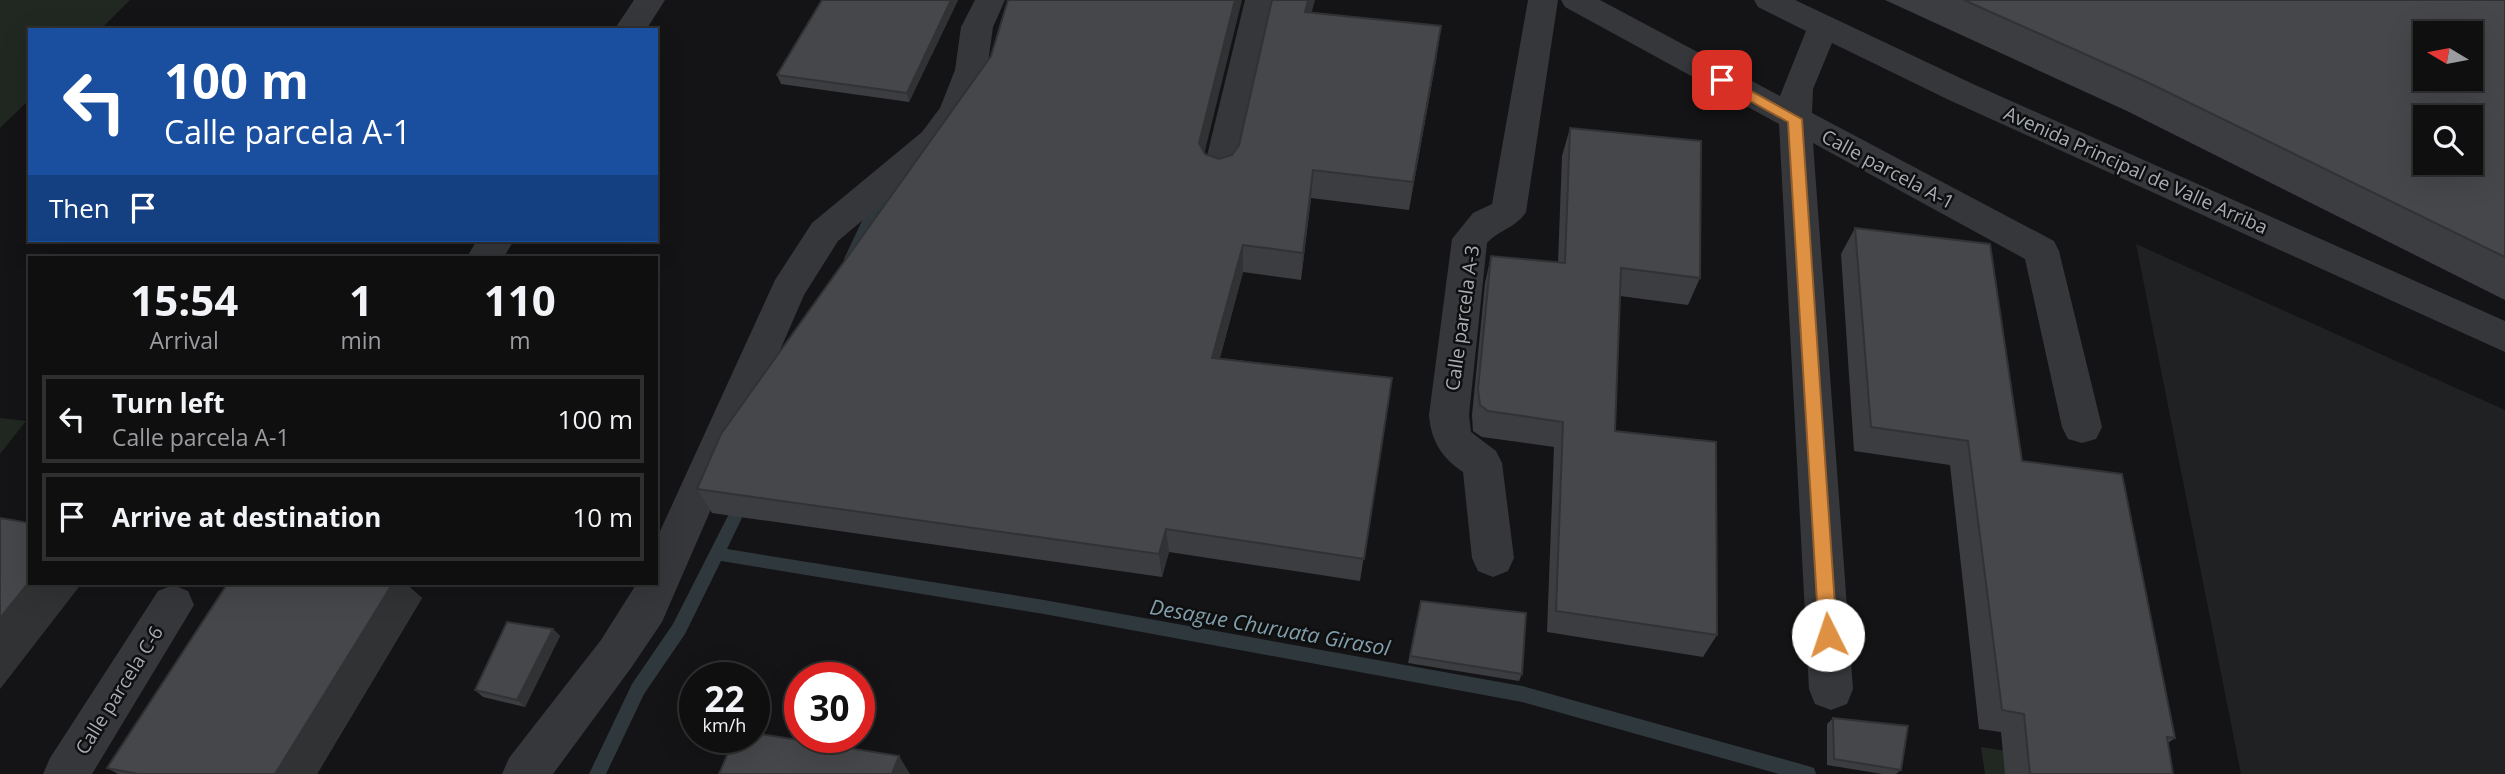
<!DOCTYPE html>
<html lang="en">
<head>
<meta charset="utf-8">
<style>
	:root { --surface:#0f0f10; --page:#181819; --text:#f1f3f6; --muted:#9b9c9f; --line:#2f2f30 }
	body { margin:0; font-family:"Open Sans",sans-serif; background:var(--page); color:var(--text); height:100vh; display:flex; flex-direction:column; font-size:26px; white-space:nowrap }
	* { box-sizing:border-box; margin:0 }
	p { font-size:23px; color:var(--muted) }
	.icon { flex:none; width:38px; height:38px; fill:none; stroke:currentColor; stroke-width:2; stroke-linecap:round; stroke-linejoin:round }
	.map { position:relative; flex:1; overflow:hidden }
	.sheet { position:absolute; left:28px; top:256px; width:630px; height:329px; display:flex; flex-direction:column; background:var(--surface); border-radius:0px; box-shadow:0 7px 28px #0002,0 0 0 2px var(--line) }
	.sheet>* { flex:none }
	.hud { position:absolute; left:28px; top:28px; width:630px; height:214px; border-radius:0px; box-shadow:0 7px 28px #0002,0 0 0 2px var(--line); background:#1a4fa0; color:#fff; overflow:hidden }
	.needle { width:46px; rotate:280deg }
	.fabs { position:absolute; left:2413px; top:21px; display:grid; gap:14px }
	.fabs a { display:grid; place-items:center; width:70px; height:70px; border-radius:0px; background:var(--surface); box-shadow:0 7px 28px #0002,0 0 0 2px var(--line); font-size:35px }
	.speed { position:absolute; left:679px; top:662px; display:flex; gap:14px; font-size:35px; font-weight:700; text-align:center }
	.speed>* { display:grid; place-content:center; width:91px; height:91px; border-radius:50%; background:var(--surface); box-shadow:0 7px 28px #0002,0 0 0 2px var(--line); line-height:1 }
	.speed small { font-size:18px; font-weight:400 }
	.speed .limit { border:10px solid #d22; background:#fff; color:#111 }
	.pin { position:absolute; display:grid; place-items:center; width:60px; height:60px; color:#fff; margin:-30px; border-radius:14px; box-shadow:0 4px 10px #0006 }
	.me { position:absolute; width:77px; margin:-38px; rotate:356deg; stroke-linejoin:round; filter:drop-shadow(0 0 5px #0008) }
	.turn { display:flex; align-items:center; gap:24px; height:147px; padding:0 21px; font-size:32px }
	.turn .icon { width:91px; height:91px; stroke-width:2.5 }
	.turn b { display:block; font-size:49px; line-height:60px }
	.then { display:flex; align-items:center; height:66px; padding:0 21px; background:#0003; gap:14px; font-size:26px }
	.eta { display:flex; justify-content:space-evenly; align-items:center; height:119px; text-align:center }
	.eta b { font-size:42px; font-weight:700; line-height:49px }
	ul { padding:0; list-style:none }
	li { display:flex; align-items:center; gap:21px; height:88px; margin:0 14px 10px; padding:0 7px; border:4px solid var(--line); border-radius:0px }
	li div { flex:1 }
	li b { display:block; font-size:26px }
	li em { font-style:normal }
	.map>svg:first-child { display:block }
	.built { fill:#202122 }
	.green { fill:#212821 }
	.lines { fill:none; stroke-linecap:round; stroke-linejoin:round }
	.stream { fill:#2f383d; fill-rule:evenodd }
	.minor { fill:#35373a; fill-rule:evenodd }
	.wall { fill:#3c3d40 }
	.shaded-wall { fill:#313234 }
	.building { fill:#46474a; stroke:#313234; stroke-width:2; fill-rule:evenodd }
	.route { fill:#df9143; stroke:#915e2c; stroke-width:2 }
	.labels { text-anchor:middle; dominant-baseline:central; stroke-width:5; stroke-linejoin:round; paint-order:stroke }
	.street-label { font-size:19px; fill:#a7adb4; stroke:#0f0f10 }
	.water-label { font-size:21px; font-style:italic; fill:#819fac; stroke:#0f0f10 }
</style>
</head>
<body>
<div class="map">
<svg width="2505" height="774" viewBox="0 0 2505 774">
	<rect width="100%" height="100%" fill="#141416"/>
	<path class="built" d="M2136,244L2505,410V774H2241Z"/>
	<path class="green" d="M0,0H130L100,30H30V99L0,128Z
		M0,418L26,421L0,454Z
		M1981,747L2149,774H1985Z"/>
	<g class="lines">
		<path class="stream" d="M904,185L908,187L910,190L908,193L878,212L856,263H846L844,259L869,206Z
			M743,495L748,496L750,501L727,549L1044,600L1522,686L1808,766L1814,768L1816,774H1779L1522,702L1044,614L721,561L685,634L644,694L606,774H589L632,684L673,624L738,496Z"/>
		<path class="minor" d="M634,0H665L646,30H614Z
			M975,0H1005L993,27L987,70L967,119L946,150L838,241L804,295L662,622L631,668L553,774H502L509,758L601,640L637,583H656V540L775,280L812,223L922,132L940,108L955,70L961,27Z
			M1245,0H1275L1237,172L1232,181L1220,184L1208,181L1203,172Z
			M1528,0H1558L1526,212C1517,227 1499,230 1487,243L1469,415L1471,432L1496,451L1502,463L1514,558L1508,571L1493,577L1478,571L1472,558L1463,472C1442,458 1431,441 1429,415L1452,239L1473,213L1492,204Z
			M1561,0H1600L1780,96L1806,31L1758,7L1754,0H1795L1973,84L2505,321V352L1949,100L1832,43L1813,89L1812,113L2054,241L2059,251L2102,427L2096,439L2082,443L2068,439L2062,427L2025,259L1813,143L1853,689L1847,704L1831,710L1815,704L1809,689L1779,124L1565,7Z
			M477,240H514L504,257H467Z
			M173,585L188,591L194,605L92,774H43L50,758L158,591Z"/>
	</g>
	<path class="wall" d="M958,0L909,102L781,84L777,75Z
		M1885,0H2505V300L2127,111Z
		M1311,12L1437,55L1409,210L1311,198L1301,280L1243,272L1220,358L1392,378L1360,581L1169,552L1162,577L712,513L697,489L991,56L1205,154L1219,159L1232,155L1239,145Z
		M1570,128L1700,278L1688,305L1620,296L1615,431L1717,635L1703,657L1547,632L1554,447L1482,437L1473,431L1472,415L1485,283L1491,256L1558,263L1562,156Z
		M1855,228L2022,461L2175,738L2168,743L2173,774H2005L2001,732L1979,729L1950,465L1854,451L1841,254Z
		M228,583H405L422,598L317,774H118L107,768Z
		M1421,601L1522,674L1519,681L1408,663Z
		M553,629L560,636L525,707L483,697L475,690Z
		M1833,718L1901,770L1896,774H1882L1827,765V724Z"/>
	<path class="shaded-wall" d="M951,0H958L909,102L907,93Z
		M1235,0H1242L1200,171L1199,143Z
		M1308,0H1315L1304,41L1305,12Z
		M1441,26L1437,55L1409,210L1413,182Z
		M1313,170L1311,198L1301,280L1303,253Z
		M1243,245V272L1213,383L1212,358Z
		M1166,529L1169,552L1162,577L1159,554Z
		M30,581V583H82L0,689V618Z
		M393,583H405L422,598L317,774H275Z
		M553,629L560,636L525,707L517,700Z
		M899,756L910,774H892Z"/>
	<path class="building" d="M822,0H951L907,93L777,75Z
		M1008,0H1235L1199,143L1205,154L1219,159L1232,155L1239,145L1272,0H1308L1305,12L1441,26L1413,182L1313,170L1303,253L1243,245L1212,358L1392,378L1364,559L1166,529L1159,554L697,489L721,434L991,56Z
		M1964,0H2505V257L2147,82ZM2426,33H2471V79H2426ZM2426,117H2471V163H2426Z
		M1570,128L1701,141L1700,278L1621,268L1615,431L1716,442L1717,635L1556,611L1563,422L1488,411L1480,405L1478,389L1491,256L1565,263Z
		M1855,228L1990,244L2022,461L2122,474L2175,738L2167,737L2173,774H2030L2024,714L2002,710L1968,441L1871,427Z
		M0,518L30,523V581L0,618Z
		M228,583H393L275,774H138L107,768Z
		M1421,601L1526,613L1522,674L1410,656Z
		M507,622L553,629L517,700L475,690Z
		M1833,718L1908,726L1901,770L1834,759Z
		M754,733L899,756L892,774H719L735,737H754Z"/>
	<path class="route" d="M1722,75L1802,119L1837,635L1834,641L1828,643L1822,641L1819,635L1788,122L1718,83L1716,80Z"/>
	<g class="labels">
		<g class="street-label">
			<text transform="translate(1888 169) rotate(28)">Calle parcela A-1</text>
			<text transform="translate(2136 170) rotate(24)">Avenida Principal de Valle Arriba</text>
			<text transform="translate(1462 318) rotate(-82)">Calle parcela A-3</text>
			<text transform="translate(119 690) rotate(-58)">Calle parcela C-6</text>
		</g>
		<g class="water-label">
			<text transform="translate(1270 627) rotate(10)">Desague Churuata Girasol</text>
		</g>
	</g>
</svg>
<div class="fabs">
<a><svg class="needle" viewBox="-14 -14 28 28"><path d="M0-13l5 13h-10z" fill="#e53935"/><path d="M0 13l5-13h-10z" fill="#9b9c9f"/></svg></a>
<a><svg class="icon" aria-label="search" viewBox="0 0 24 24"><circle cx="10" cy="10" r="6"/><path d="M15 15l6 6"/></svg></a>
</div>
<div class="speed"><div>22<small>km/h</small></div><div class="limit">30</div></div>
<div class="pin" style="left:1722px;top:80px;background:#d93025"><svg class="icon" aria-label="arrive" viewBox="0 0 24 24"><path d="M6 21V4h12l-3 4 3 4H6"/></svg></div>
<svg class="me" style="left:1828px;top:635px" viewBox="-20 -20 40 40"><circle r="19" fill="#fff"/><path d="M0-13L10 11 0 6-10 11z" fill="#df9143"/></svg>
<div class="hud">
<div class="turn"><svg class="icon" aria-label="left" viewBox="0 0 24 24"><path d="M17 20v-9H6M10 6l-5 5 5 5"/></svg><div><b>100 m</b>Calle parcela A-1</div></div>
<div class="then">Then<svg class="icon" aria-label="arrive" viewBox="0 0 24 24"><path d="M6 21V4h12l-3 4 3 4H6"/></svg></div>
</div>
<section class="sheet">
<div class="eta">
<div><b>15:54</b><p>Arrival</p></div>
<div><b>1</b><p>min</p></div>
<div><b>110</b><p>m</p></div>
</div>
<ul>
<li><svg class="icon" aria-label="left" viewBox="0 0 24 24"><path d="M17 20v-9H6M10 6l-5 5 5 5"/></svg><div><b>Turn left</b><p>Calle parcela A-1</p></div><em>100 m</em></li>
<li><svg class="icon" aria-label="arrive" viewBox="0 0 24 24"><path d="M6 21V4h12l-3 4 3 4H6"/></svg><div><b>Arrive at destination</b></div><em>10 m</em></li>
</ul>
</section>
</div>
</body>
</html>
